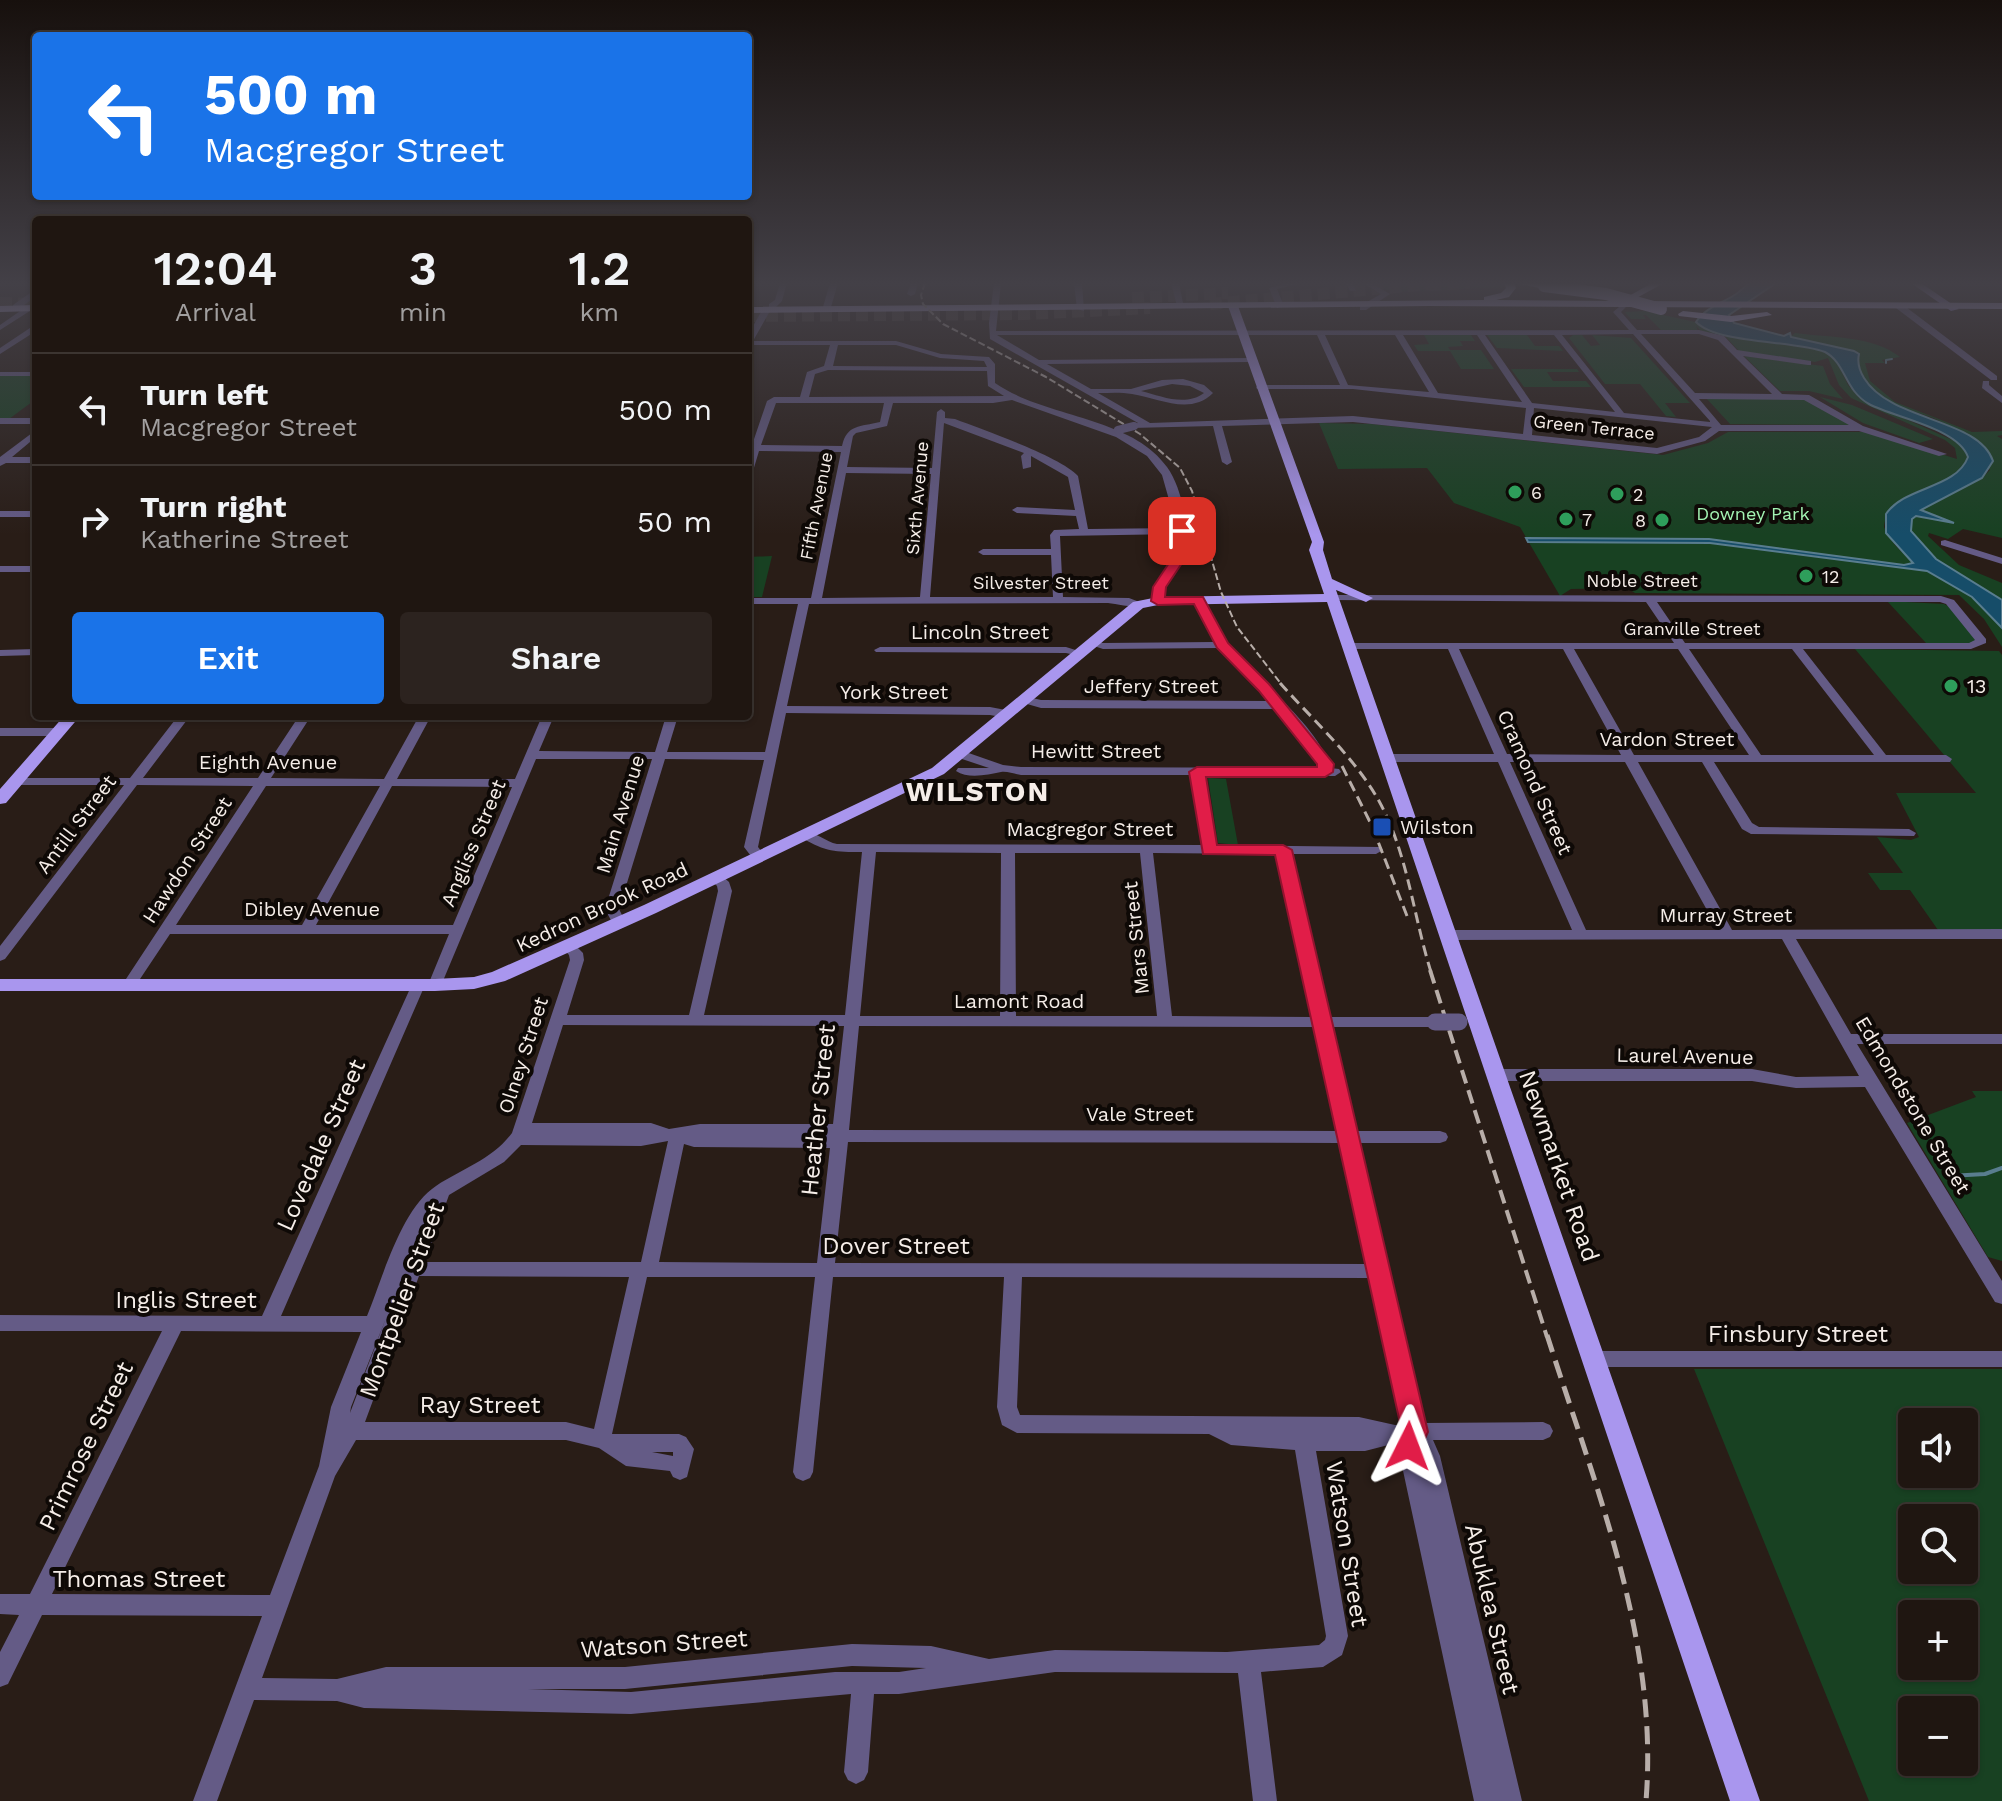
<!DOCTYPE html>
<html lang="en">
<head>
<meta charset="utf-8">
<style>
	:root { --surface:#1f1611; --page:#2c231f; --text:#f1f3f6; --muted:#a19f9f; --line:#3c3531; --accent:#1a73e8 }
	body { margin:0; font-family:"Work Sans",sans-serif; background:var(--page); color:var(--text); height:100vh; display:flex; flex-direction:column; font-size:30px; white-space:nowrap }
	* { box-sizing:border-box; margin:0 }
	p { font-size:26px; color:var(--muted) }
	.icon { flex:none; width:44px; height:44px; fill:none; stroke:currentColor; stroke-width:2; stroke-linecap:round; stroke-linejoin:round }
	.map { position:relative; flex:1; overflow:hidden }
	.details { position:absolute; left:32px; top:216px; width:720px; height:504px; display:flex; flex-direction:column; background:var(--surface); border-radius:8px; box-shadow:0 2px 6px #0004,0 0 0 2px var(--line) }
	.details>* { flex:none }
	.guide { position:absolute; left:32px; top:32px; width:720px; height:168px; border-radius:8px; box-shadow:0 2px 6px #0004,0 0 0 2px var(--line); background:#1a73e8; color:#fff; overflow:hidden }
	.fabs { position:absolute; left:1898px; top:1408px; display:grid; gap:16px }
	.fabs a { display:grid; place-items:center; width:80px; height:80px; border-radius:8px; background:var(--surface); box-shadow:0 2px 6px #0004,0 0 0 2px var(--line); font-size:40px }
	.pin { position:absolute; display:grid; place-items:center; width:68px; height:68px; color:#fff; margin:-34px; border-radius:16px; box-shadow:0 4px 12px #0006 }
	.me { position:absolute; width:88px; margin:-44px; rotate:3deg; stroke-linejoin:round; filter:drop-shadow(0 0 6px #0008) }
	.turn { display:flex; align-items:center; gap:28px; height:168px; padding:0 40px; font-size:36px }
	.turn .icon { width:104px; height:104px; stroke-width:2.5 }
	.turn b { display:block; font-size:56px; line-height:68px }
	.eta { display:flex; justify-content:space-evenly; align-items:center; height:136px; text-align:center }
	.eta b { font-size:48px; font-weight:600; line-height:56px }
	.button { display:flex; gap:16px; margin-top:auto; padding:16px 40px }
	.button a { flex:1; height:92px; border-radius:8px; background:var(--accent); color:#fff; font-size:32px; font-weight:600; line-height:92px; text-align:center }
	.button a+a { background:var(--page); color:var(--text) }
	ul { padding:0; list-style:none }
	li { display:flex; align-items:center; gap:24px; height:112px; padding:0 40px; border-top:2px solid var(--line) }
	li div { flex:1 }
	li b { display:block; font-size:30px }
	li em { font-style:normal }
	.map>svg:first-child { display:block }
	.green { fill:#184122; fill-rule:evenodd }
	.water { fill:#164d69; stroke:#597d8f; stroke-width:2 }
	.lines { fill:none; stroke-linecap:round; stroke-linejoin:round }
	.stream-far1 { stroke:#597d8f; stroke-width:2 }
	.stream { stroke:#597d8f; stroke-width:4 }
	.highway-tunnel { stroke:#483c36; stroke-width:12; stroke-dasharray:12 6; stroke-linecap:butt }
	.minor { fill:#645b86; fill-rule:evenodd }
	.major { fill:#a996ee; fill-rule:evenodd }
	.highway { fill:#c2b6f6; fill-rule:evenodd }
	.rail-far3 { stroke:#b8aea9; stroke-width:2; stroke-dasharray:7 3; stroke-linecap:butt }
	.rail-far2 { stroke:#b8aea9; stroke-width:3; stroke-dasharray:11 6; stroke-linecap:butt }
	.rail-far1 { stroke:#b8aea9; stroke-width:4; stroke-dasharray:14 7; stroke-linecap:butt }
	.rail { stroke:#b8aea9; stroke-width:5; stroke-dasharray:18 9; stroke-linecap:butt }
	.minor-bridge-far1 { stroke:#645b86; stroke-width:8 }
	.minor-bridge { stroke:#645b86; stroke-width:17 }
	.highway-bridge { stroke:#c2b6f6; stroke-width:12 }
	.route { fill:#e11d48; stroke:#92132f; stroke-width:2 }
	.leisure-dot { fill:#2e9e5b; stroke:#0e0906; stroke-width:3 }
	.transit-dot { fill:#1a4fb4; stroke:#0e0906; stroke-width:3 }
	.labels { text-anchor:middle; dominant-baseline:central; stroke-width:8; stroke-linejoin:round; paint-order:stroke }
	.far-street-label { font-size:18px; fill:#f5ede8; stroke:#0e0906 }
	.far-poi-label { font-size:18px; fill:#f5ede8; stroke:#0e0906; text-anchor:start }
	.far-park-label { font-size:18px; fill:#a3f4b3; stroke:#0e0906 }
	.street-label { font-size:20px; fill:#f5ede8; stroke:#0e0906 }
	.poi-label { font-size:20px; fill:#f5ede8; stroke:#0e0906; text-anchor:start }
	.near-street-label { font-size:24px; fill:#f5ede8; stroke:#0e0906 }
	.district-label { font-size:28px; font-weight:bold; letter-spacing:2px; fill:#f5ede8; stroke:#0e0906 }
</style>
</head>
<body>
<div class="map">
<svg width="2002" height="1801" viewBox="0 0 2002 1801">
	<rect width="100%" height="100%" fill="#291d17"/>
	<path class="green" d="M1372,283H1504L1506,287L1392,292Z
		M1645,311L1695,322L1717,334L1819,350L1835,358L1848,385L1859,398L1959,443L1968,457C1955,494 1888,483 1884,527C1897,560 1939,576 1966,593C1980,602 1992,615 2002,628V647L1984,619L1959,595L1635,593L1627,588L1571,589L1560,596L1520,527L1454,503L1427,468L1338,469L1319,423L1371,424L1663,455L1708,443L1728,432H1870L1957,459L1955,448L1945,440L1851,398L1839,385L1828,358L1815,362L1739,351L1725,336L1701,331L1696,326L1698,331H1662L1646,315H1643L1646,319H1631L1625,312Z
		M1795,333C1830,338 1872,335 1900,357L1882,360L1885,363H1865L1870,381L1895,402L1972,432L2002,431V435L1997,436L2002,439V538L1963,529L1948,539L1929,533L1928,536L1959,565L2002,583V600L1936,559L1911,531L1912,519L1919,511L1982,478L1990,470C1978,457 1966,438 1952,428C1916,402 1861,416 1857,352L1790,337Z
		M1424,335H1471L1475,341H1460L1463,346L1448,347L1450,350H1481L1494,369H1461L1450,351H1418L1414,345L1429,344Z
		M1487,335H1527L1535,346H1559L1563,351L1497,348Z
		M1573,335H1582L1591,346L1600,345L1592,335L1631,338L1690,403H1665L1676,417L1666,416L1640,384H1605L1569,338Z
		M1744,356L1823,366L1830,384L1843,399L1809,391H1780Z
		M1511,369H1577L1579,372H1547L1553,381H1586L1591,387H1524Z
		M0,376H36V399L9,419H0Z
		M1820,397L1852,405L1933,439L1919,443L1863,423Z
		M1707,399H1806L1853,425L1730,424Z
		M772,556L762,597H748V557Z
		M1887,601L1944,604L1952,608L1978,639L1971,643H1926Z
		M1855,649L1999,651L2002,655V930H1938L1910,890H1880L1868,873H1903L1877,837L1911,840L1919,837L1896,793H1976Z
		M1208,778L1226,779L1238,845L1218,843Z
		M1972,1091H2002V1261L1988,1257L1907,1123L1976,1097Z
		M1694,1369H2002V1801H1869ZM1912,1422H1964V1474H1912ZM1912,1518H1964V1570H1912ZM1912,1614H1964V1666H1912ZM1912,1710H1964V1762H1912Z"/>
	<path class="water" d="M1748,283H1776L1729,315L1734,323L1784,336L1790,333L1791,337L1854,351L1859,354C1857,363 1859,370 1864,378C1891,422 1979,418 1993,461L1982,478L1921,510L1954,523L1916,516L1912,519L1911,531L1936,559L2002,600V628L1972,597L1927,571L1710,543L1528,542L1526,538L1709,539L1904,565L1913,563L1886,533V514C1905,486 1956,489 1968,457C1958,428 1895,418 1869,404C1844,390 1846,363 1825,352C1793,340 1717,344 1696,322C1708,303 1735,301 1748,283Z"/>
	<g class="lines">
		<path class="stream-far1" d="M1886,363V360L1892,359"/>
		<path class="stream" d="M1949,1176L1985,1174L2002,1168"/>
		<path class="highway-tunnel" d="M1429,285L1470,283
			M1132,298L1228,293
			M0,303L36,304
			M1210,304L1441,283
			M748,316L1025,314L1150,308"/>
		<path class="minor" d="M780,283H787L782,301L775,308H769V304L775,300Z
			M830,283H838L831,307L827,309L823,307Z
			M911,283H918L915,294L911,296L907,294Z
			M994,283H1001L996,331L1629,330L1613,312L1625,302L1629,304L1621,312L1637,330H1699L1724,336L1737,350L1811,361V365H1808L1743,356L1782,394L1809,395L1863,426L1947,454L1939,456L1859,431H1719L1705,441L1657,454L1353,422L1222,426L1232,462L1227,465L1222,462L1213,426L1131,428V424L1138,423L990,339L989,323ZM1633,334L1710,421V422L1624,413L1562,335ZM1641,334H1699L1718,340L1772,394L1695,393ZM997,335H1317L1340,385H1260L1256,387L1257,389H1353L1526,408L1523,434L1353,416L1150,423L1098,393C1109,393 1121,392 1132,394C1159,398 1190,416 1213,393L1204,385L1183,379L1162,380L1131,389H1091L1047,364L1251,362L1255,360L1251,358L1039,360ZM1325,335H1395L1429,392L1348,385ZM1403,335H1477L1522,402L1438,393ZM1485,335H1554L1615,412L1532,403ZM1172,384L1190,386L1204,393C1185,407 1161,396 1141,391ZM1699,399L1804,400L1849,425H1721ZM1534,408L1712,427L1699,437L1657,448L1532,435Z
			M1074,283H1082L1084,311L1077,309Z
			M1171,283H1179L1184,308L1177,306Z
			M1288,283H1302L1277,289L1284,306L1277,308L1269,288Z
			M1346,283H1353L1356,291H1350Z
			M1363,283H1371L1390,294L1366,310H1360V306L1381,294Z
			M33,291H36V296L19,309H13V305Z
			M1896,304H1902L1997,376V380H1991L1896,308Z
			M748,306L770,311L753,341H896L941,354L989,357L995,364V383C1045,418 1131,416 1167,467C1182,488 1186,520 1190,545L1162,591V603H1154L1152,591L1180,545L1178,534L1060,536L1063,597L1129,598L1142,603V607C1135,608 1117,604 1108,603L809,604L787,706L990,707L1011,711L1013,714L1007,718L990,715L786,713L758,847L766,857L759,861L754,860L744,847L764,760L665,759L619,909L626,923L619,927L614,926L605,909L652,759H536L440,988H430L428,985L449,934H170L134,988H124L122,985L124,982L253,786L137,785L5,959L0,961V946L124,785H16L12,784L10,781L12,778H130L178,716H190L143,778H258L299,716H311L271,778L384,779L419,716H431L397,779H515L542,716H554L539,751L655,752L666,716H678L667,752H765L798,604H748V598H811L841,452L759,451L753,471L748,474L750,451H748V445H752L767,401L774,397H800L807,372L824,366L830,345H748V335L761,312L748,310ZM838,345H896L940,358L984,361L987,367L833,366ZM828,370L987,371L988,386L1004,396L809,397L815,374ZM1012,400L1116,437L1147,456L1162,475L1177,528L1088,529L1078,476C1060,456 983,430 955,419L945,418V412L941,409L937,412L932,468L847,467L853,436L856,433L887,426L893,403H993ZM776,403H884L880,422C860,427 847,424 842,446L761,445ZM944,423L1024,453L1021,456L1023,469L1031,467V456L1068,477L1075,510L1017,507L1012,510L1017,513L1076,516L1079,529L1054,530L1050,535L1051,549H983L978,552L983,555H1051L1053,597H930ZM846,473L931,474L920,597L822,598ZM266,786H380L302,925H176ZM392,786L512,787L453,925H316Z
			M26,307L33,309L0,330V325Z
			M33,326H36V331L0,354V348Z
			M0,372H36V376H0Z
			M1983,381H1989V385L2002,396V403L1982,388Z
			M0,418H36V424H0Z
			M36,430V437L12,457H36V463H6L0,466V457Z
			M0,511H36V517H0Z
			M1945,540L2002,558V564L1941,545V541Z
			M0,566H36V572H0Z
			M1333,595L1941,596L1954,600L1986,639V643L1971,649H1803L1886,755H1946L1952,759L1950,762H1714L1752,823L1759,827L1909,829L1916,833L1914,836L1751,834L1742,829L1702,762H1638L1732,930L2002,929V939H1796L1851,1034H2002V1044H1857L2002,1281V1304L1995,1302L1865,1087L1796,1088L1752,1081H1498L1492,1079L1490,1075L1492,1071L1498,1069H1752L1796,1077L1859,1076L1782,939L1449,940L1442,935L1449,930H1572L1498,762H1388L1382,758L1388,754H1494L1448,649H1349L1343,646L1349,643H1674L1646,602L1329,600V596ZM1657,602H1940L1946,604L1975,640L1969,643H1685ZM1459,649H1563L1621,755L1507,754ZM1574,649H1678L1749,755H1634ZM1689,649H1792L1874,755H1761ZM1510,762H1625L1718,930H1586Z
			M1198,597C1207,602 1215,628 1223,639C1250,674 1321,727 1330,768L1339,769L1341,772L1335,776L1204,775L1215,845L1381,847L1383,850L1376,854H1291L1328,1017H1435L1440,1018L1443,1022L1440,1026L1435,1027H1331L1355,1131H1440L1446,1133L1448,1137L1446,1141L1440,1143H1358L1423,1423L1543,1422L1550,1425L1553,1431L1550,1437L1543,1440H1433L1440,1456L1522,1801H1498L1478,1714L1498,1801H1474L1399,1452L1400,1442L1365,1451H1316L1348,1636L1342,1655L1323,1667L1261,1672L1277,1801H1253L1238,1673L1055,1672L899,1694H874L868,1772L864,1780L856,1784L848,1780L844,1772L851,1694L631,1714L364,1708L337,1701L254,1700L217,1801H193L262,1616L42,1615L8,1684L0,1687V1652L19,1615L0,1614V1594H30L162,1331H0V1315L262,1316L413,982H423L425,985L281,1316H367C383,1277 401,1209 436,1186C462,1169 493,1159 512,1133L570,960L569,955L562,947L564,944H574L583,953L584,960L567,1015H689L718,891L717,886L709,878L711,875H721L729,882L732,891L704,1015H845L862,852C835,852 826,852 802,838L800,835L802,832C815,830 825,842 837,844L1202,845L1191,775H1021C1015,774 1007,771 1001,772C987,775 968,779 956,771L958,768H989L956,757L954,754L960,750L1003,765L1021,767L1318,768L1308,746L1276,709L1041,708L1020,702L1018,700L1024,696L1041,700L1269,701L1219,648L1103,649L1085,643L1091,640L1103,643L1214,642L1195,606L1193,600ZM876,852L1001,853L1000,1016H860ZM1015,853H1140L1157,1016H1016ZM1153,853L1277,854L1313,1017L1172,1016ZM563,1025L844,1026L833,1124H700L669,1129L651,1123H532ZM859,1026L1315,1027L1338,1131L849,1130ZM668,1141L641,1262H425L449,1195L504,1162L521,1145L641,1146ZM848,1142L1341,1143L1368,1264L835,1263ZM684,1144L694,1147L830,1148L817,1263L659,1262ZM419,1276L629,1277L594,1429L566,1422H365ZM647,1277H815L793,1472L796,1478L803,1481L810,1478L813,1472L833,1277H1004L997,1407L1002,1425L1017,1433L1209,1434L1231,1445L1295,1450L1326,1636L1325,1640L1319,1645L1227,1652L1055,1650L989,1659L931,1646L852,1644L625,1667H386L337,1679L262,1678L335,1476L356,1440H566L599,1448L626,1466L670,1471L673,1477L680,1480L687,1477L694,1449L686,1437L679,1434H612ZM1022,1277L1371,1278L1403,1425H1395L1359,1417L1020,1415L1017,1407ZM386,1318L350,1413L351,1407ZM181,1331L361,1332L331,1407L319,1466L270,1595L52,1594ZM652,1452H673V1456ZM852,1666L926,1668L899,1672H835L631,1692L528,1689H625Z
			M880,647H1066L1085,653L1079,656L1066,653L876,652L874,650Z
			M36,649V655L0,656V650Z
			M0,728H58L64,732L58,736H0Z
			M1595,1351H2002V1367H1595L1588,1365L1585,1359L1588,1353Z"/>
		<path class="major" d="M1911,283H1921L1959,309L1951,311Z
			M1233,303L1238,306L1324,542L1323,550L1332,579L1373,598L1366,602L1336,590L1760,1801H1730L1327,602L1158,605L1143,608L944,774L656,913L505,981L474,989L435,991H0V979H435L474,977L492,972L644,905L932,768L1133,602L1158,597L1324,594L1309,550L1312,542L1228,306Z
			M64,716H80L6,803L0,804V789Z"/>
		<path class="highway" d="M1504,283H1514L1516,288L1509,297L1496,300L1620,301L1652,283H1664L1631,301L2002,303V309L1429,306L748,313V307L1484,300V297L1501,293L1506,288Z
			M1515,283H1543L1549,286L1544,289Z
			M36,305V311L0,312V306Z
			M1683,311L1731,316L1767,312L1772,315L1731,322L1679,316L1678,314Z"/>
		<path class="rail-far3" d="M925,283L921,295L923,304L943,324L1046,377L1140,434L1180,468L1192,491L1221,592L1237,627L1282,685"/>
		<path class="rail-far2" d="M1280,683C1313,720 1355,758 1379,801C1408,854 1413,915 1431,972
			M1342,766L1372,826L1407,916"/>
		<path class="rail-far1" d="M1430,970L1547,1337"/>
		<path class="rail" d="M1547,1335C1595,1486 1659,1640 1646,1801"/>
		<path class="minor-bridge-far1" d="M1118,430L1134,426"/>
		<path class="minor-bridge" d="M1435,1022H1459"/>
		<path class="highway-bridge" d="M1544,286L1606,294L1661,309"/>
	</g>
	<linearGradient id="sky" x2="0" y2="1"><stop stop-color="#17100d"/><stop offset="0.53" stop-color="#434047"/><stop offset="1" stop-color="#434047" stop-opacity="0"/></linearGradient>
	<rect width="2002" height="535" fill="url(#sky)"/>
	<path class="route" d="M1178,528H1187L1192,548L1166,587L1165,597H1203L1228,643L1269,684L1334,764L1333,772L1325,777H1206L1217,845H1283L1292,850L1428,1432L1418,1454L1408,1457L1399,1454L1395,1446L1402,1432L1275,855L1203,854L1189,772L1197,767H1317V764L1259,691L1217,648L1194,604L1158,605L1151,601L1153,587L1179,548Z"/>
	<g class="leisure-dot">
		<circle cx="1515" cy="492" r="8"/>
		<circle cx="1617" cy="494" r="8"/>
		<circle cx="1566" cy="519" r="8"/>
		<circle cx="1662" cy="520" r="8"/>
		<circle cx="1806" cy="576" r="8"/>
		<circle cx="1951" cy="686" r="8"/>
	</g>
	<rect class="transit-dot" x="1372" y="817" width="20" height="20" rx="4"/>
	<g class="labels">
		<g class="far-street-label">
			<text transform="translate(1594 427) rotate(6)">Green Terrace</text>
			<text transform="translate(917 498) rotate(-85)">Sixth Avenue</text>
			<text transform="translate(816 506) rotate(-79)">Fifth Avenue</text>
			<text x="1642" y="580">Noble Street</text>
			<text x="1041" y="582">Silvester Street</text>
			<text x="1692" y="628">Granville Street</text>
		</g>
		<g class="far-poi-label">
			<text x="1531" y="492">6</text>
			<text x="1633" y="494">2</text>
			<text x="1582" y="519">7</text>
			<text x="1646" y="520" text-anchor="end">8</text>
			<text x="1822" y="576">12</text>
		</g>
		<g class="far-park-label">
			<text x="1753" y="513">Downey Park</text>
		</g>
		<g class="street-label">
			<text x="980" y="632">Lincoln Street</text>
			<text x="1151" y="686">Jeffery Street</text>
			<text x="894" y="692">York Street</text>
			<text x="1667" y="739">Vardon Street</text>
			<text x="1096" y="751">Hewitt Street</text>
			<text x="268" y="762">Eighth Avenue</text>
			<text transform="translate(1535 782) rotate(66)">Cramond Street</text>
			<text transform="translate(620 814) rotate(-73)">Main Avenue</text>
			<text transform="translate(76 824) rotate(-53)">Antill Street</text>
			<text x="1090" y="829">Macgregor Street</text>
			<text transform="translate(473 843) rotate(-67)">Angliss Street</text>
			<text transform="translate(187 860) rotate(-57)">Hawdon Street</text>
			<text transform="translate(602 907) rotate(-25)">Kedron Brook Road</text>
			<text x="312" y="909">Dibley Avenue</text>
			<text x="1726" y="915">Murray Street</text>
			<text transform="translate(1136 938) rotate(-96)">Mars Street</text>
			<text x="1019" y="1001">Lamont Road</text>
			<text transform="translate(523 1055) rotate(-72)">Olney Street</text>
			<text transform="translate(1685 1056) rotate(1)">Laurel Avenue</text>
			<text transform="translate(1913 1105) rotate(59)">Edmondstone Street</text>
			<text x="1140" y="1114">Vale Street</text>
		</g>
		<g class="poi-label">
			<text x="1967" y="686">13</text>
			<text x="1400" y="827">Wilston</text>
		</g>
		<g class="near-street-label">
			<text transform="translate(818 1110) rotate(-84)">Heather Street</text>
			<text transform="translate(321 1145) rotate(-66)">Lovedale Street</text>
			<text transform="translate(1559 1166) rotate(71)">Newmarket Road</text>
			<text x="896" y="1246">Dover Street</text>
			<text x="186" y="1300">Inglis Street</text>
			<text transform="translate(402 1300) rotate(-70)">Montpelier Street</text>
			<text x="1798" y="1334">Finsbury Street</text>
			<text x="480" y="1405">Ray Street</text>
			<text transform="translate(86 1446) rotate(-64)">Primrose Street</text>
			<text transform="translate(1347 1544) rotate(81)">Watson Street</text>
			<text x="139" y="1579">Thomas Street</text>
			<text transform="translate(1492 1609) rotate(77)">Abuklea Street</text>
			<text transform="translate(664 1644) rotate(-4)">Watson Street</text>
		</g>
		<g class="district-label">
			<text x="978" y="791">WILSTON</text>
		</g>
	</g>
</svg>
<div class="fabs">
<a><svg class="icon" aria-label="sound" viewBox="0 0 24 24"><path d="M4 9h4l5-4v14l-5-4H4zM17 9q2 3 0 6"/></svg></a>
<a><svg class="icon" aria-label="search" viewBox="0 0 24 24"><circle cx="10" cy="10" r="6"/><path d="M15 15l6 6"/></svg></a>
<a>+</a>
<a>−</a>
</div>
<div class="pin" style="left:1182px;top:531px;background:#d93025"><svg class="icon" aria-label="arrive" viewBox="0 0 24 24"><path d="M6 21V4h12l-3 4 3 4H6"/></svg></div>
<svg class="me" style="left:1408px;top:1446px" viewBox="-20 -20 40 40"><path d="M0-17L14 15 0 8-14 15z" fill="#e11d48" stroke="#fff" stroke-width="4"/></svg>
<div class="guide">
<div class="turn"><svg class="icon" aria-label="left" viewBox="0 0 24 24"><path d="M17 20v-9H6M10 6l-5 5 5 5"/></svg><div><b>500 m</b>Macgregor Street</div></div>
</div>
<section class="details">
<div class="eta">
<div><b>12:04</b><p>Arrival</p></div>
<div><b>3</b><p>min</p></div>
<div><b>1.2</b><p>km</p></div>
</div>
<ul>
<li><svg class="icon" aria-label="left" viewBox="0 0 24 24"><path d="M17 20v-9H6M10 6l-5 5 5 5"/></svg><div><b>Turn left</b><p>Macgregor Street</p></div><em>500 m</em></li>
<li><svg class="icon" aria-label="right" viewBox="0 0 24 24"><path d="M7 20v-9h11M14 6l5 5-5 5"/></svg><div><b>Turn right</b><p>Katherine Street</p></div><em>50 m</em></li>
</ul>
<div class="button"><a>Exit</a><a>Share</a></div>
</section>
</div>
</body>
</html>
